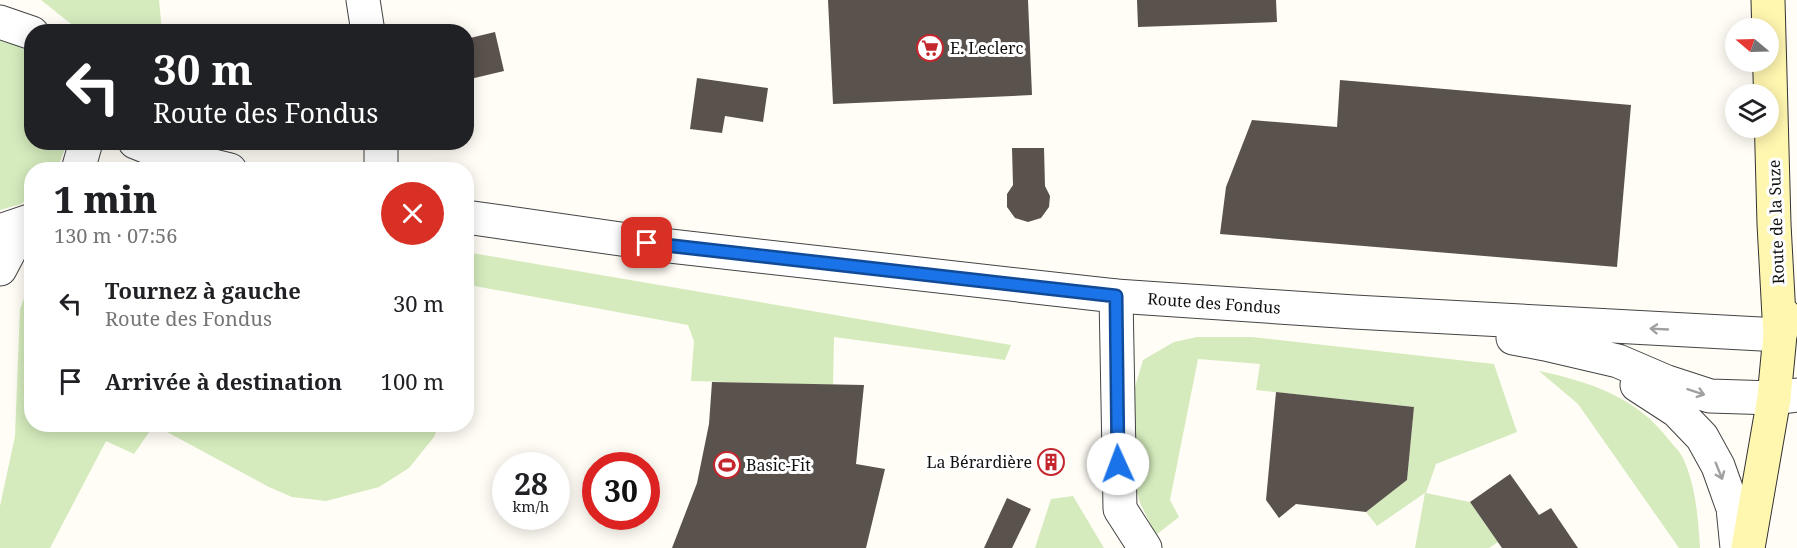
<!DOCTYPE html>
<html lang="fr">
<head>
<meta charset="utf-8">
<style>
	:root { --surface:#fff; --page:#f2f2f2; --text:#202124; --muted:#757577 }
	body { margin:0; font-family:"Noto Serif",serif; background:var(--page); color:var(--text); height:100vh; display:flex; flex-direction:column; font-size:22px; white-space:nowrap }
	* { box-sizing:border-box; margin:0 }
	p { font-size:20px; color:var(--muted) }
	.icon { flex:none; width:33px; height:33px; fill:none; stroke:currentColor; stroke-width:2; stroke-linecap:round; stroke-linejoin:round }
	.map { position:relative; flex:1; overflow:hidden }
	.drawer { position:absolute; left:24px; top:162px; width:450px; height:270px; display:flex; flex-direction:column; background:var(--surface); border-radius:24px; box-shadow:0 3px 15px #0003 }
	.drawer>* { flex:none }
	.banner { position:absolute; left:24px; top:24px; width:450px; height:126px; border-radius:24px; box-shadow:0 3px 15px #0003; background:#202124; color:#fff; overflow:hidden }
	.needle { width:39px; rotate:289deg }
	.fabs { position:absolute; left:1725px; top:18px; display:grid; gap:12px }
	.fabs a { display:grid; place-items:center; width:54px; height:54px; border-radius:50%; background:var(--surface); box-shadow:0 3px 15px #0003; font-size:30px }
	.speed { position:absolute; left:492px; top:452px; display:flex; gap:12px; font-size:30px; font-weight:700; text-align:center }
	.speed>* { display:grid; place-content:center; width:78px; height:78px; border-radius:50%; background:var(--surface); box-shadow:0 3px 15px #0003; line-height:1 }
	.speed small { font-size:15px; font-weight:400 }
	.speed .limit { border:9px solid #d22; background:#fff; color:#111 }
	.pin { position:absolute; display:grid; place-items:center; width:51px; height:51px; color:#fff; margin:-26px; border-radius:12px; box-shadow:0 3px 9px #0006 }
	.me { position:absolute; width:66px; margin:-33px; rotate:358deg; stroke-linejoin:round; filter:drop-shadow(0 0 4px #0008) }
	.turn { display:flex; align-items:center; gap:21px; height:126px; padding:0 30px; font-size:27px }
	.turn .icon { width:78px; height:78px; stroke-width:2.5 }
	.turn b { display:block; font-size:42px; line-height:51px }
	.round { display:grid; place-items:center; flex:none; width:63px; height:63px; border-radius:32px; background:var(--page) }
	.overview { display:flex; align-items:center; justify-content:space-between; height:102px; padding:0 30px }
	h1 { font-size:36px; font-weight:800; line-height:45px }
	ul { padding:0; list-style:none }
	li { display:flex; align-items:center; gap:18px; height:78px; padding:0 30px }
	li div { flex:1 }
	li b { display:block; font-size:22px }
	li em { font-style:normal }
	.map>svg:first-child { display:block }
	.green { fill:#d5ebbd }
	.building { fill:#5a524d }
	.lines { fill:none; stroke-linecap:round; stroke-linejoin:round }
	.minor-casing { stroke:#444; stroke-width:35 }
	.tertiary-casing { stroke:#444; stroke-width:35 }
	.secondary-casing { stroke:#333; stroke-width:35 }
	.minor { stroke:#fff; stroke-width:33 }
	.tertiary { stroke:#fff; stroke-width:33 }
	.secondary { stroke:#fff6b0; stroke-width:33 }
	.oneway { stroke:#a0a0a0 }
	.route-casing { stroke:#114b97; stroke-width:15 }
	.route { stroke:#1a73e8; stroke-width:10 }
	.labels { text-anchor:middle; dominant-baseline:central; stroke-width:6; stroke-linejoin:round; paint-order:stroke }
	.poi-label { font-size:16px; fill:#111; stroke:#fff; text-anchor:start }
	.street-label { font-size:16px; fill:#111; stroke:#fff }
</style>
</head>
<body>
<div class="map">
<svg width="1797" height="548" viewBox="0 0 1797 548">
	<rect width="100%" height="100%" fill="#fffdf5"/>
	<path class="green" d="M41,0H159L162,31H80Z
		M0,40L15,44L31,54L32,142L67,143L57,169L32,170L31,196L21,204L0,210Z
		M466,252L1011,345L1005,360L834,337L833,385L691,381L694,341L688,325L469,285L467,298Z
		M31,280L32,424L439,425L434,437L409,468L379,487L326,501L292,497L269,487L154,425L134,454L106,441L50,548H0V506L15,436L20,309Z
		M1197,337H1252L1494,364L1517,432L1436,464L1426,493L1470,502L1498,542L1489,548H1415L1425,493L1377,526L1366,512L1407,480L1414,407L1256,390L1260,364L1198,359L1170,500L1179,517L1156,535L1140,503L1134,480L1133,394L1143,360L1174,342Z
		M1539,371C1590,382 1637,397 1669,440C1674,446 1680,452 1683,458C1696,486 1698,518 1700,548H1679L1578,404Z
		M1073,496L1104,548H1035L1051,499Z"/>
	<path class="building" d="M828,0H1028L1032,95L833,104Z
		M1137,0H1276L1277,22L1138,27Z
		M495,32L504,71L466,80V39Z
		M697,78L768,88L763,122L725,116L722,133L690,129Z
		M1340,80L1631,105L1617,267L1220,234L1226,187L1252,120L1337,127Z
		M1012,148H1044L1045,186L1050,196L1049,207L1041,218L1028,222L1015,218L1007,207V194L1013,185Z
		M712,382L864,385L856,464L885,469L866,548H672L697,483L709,424Z
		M1276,392L1414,407L1407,480L1366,512L1296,504L1279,518L1266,500Z
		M1510,474L1539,515L1551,508L1578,548H1502L1470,502Z
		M1007,498L1031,509L1012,548H984Z"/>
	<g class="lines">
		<defs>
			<path id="minor" d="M363,0L368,32
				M381,142V170
				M0,269L10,250L32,223
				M1116,296L1120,509L1145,548
				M1774,398L1797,395"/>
			<path id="tertiary" d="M0,22L32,33
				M135,142L165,154L230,170
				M78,170L86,142
				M466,217L670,246L1116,296L1354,312L1780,335
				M0,231L32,220
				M1513,338L1545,344L1618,361L1667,382L1710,396L1774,398
				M1637,385L1677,411L1702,437L1718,466L1733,508L1737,548"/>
			<path id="secondary" d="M1768,0L1774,224L1780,335
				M1748,548L1774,398L1780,335L1785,316"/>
		</defs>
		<use href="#minor" class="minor-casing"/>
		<use href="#tertiary" class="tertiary-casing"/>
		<use href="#secondary" class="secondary-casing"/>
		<use href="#minor" class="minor"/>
		<use href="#tertiary" class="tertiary"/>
		<use href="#secondary" class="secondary"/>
	</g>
	<defs><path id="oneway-shaft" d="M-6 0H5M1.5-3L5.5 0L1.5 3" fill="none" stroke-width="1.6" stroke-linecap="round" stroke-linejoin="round" transform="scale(1.5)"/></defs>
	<g class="oneway">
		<use href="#oneway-shaft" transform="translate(1659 329) rotate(-177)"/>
		<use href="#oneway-shaft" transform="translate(1696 392) rotate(18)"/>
		<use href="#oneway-shaft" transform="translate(1719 471) rotate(68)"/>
	</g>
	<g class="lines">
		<defs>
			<path id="route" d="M647,243L1116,296L1118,464"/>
		</defs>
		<use href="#route" class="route-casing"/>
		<use href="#route" class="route"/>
	</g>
	<defs>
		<symbol id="supermarket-ring" viewBox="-11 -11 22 22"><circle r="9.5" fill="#fff" stroke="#c4262e" stroke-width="1.5"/><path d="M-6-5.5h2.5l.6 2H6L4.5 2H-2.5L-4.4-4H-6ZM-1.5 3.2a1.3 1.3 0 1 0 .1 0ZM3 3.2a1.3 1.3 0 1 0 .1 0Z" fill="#c4262e"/></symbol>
		<symbol id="building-ring" viewBox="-11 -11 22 22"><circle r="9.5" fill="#fff" stroke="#c4262e" stroke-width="1.5"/><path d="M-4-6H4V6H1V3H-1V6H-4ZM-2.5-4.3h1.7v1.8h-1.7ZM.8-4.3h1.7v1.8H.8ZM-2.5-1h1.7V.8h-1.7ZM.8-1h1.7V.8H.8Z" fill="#c4262e"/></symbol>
		<symbol id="stadium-ring" viewBox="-11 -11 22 22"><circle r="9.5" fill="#fff" stroke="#c4262e" stroke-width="1.5"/><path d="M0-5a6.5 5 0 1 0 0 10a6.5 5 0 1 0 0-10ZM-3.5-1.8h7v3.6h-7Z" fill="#c4262e"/></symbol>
	</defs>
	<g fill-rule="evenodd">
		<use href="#supermarket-ring" x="915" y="33" width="30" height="30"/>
		<use href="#building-ring" x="1036" y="447" width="30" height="30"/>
		<use href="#stadium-ring" x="712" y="450" width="30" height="30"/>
	</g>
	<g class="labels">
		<g class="poi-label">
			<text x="950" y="48">E. Leclerc</text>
			<text x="1032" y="462" text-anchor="end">La Bérardière</text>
			<text x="746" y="465">Basic-Fit</text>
		</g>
		<g class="street-label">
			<text transform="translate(1776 222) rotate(-92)">Route de la Suze</text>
			<text transform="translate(1214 303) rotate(4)">Route des Fondus</text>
		</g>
	</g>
</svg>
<div class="fabs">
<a><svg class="needle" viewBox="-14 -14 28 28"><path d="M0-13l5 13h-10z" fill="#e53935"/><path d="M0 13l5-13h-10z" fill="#757577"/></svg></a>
<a><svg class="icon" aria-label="layers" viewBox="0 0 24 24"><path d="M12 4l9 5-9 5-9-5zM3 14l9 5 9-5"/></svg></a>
</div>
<div class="speed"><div>28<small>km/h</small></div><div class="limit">30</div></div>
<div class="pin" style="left:647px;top:243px;background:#d93025"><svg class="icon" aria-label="arrive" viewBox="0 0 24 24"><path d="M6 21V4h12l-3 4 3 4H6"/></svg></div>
<svg class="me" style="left:1118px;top:464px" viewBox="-20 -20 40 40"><circle r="19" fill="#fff"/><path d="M0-13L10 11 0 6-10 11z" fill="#1a73e8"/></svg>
<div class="banner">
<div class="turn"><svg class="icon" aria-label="left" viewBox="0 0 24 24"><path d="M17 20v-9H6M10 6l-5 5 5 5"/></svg><div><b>30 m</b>Route des Fondus</div></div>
</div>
<section class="drawer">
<div class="overview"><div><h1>1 min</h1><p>130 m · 07:56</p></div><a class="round" style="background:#d93025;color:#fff"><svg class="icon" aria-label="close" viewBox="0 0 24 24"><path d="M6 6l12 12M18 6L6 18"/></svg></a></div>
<ul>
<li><svg class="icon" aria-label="left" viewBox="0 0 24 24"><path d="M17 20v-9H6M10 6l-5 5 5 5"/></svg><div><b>Tournez à gauche</b><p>Route des Fondus</p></div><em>30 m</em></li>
<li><svg class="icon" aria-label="arrive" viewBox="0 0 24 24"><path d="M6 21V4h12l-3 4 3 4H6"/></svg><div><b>Arrivée à destination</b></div><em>100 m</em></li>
</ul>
</section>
</div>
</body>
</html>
